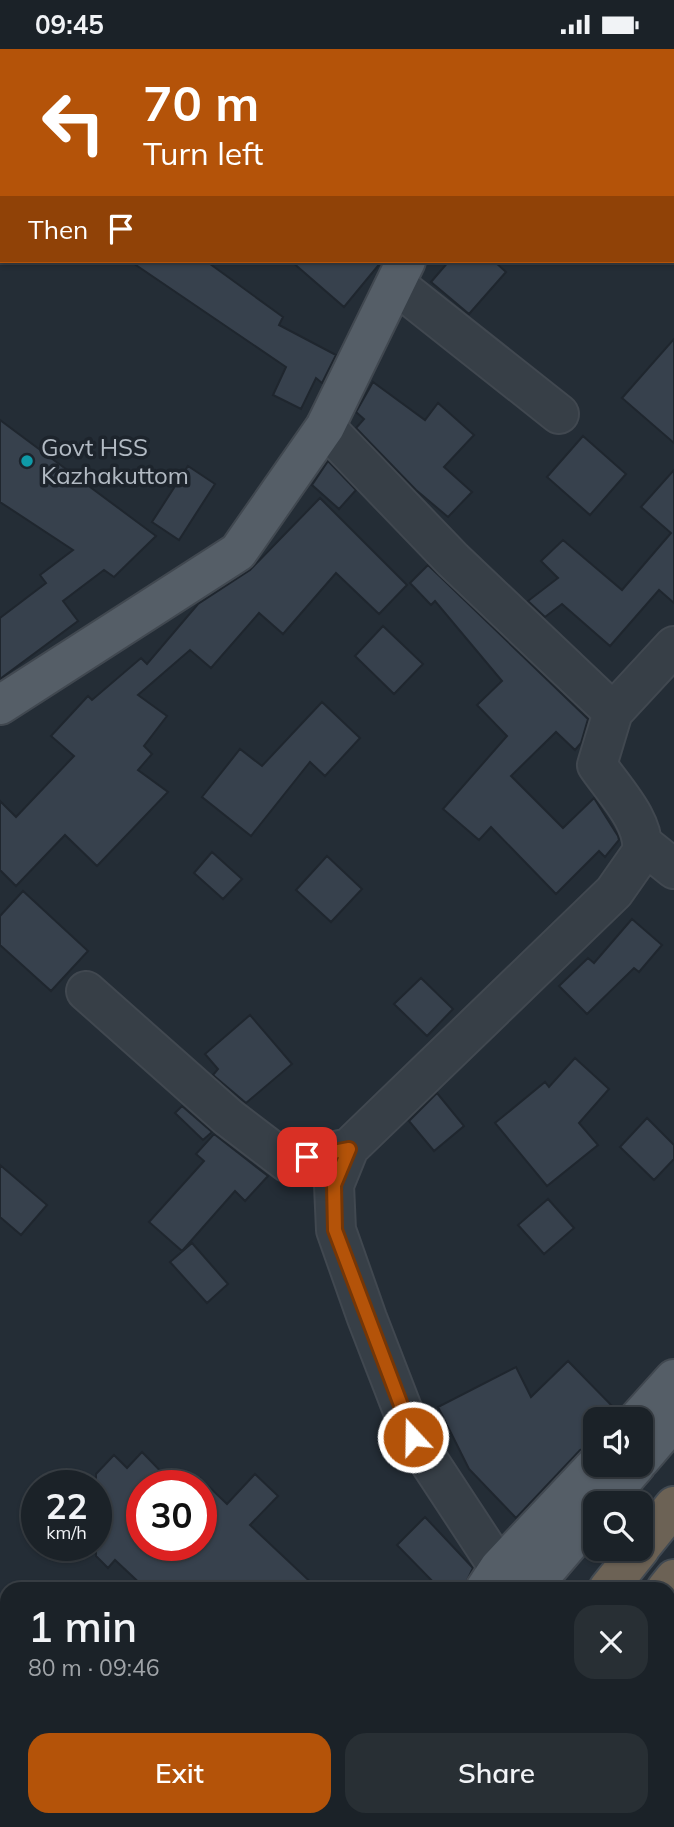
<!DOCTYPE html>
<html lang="en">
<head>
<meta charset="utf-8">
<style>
	:root { --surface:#1b2228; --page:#282f34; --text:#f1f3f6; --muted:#a0a4a8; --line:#393f45; --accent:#b45309 }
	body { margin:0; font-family:Mulish,sans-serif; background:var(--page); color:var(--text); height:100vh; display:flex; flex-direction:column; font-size:26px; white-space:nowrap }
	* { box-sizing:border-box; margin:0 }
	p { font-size:23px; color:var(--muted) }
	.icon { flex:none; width:38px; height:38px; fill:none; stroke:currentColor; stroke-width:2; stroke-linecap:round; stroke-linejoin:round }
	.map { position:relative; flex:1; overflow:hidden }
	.sheet { position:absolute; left:0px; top:1533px; width:676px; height:245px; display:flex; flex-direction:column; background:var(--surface); border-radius:21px 21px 0 0; box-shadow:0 2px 5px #0004,0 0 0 2px var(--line) }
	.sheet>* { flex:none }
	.banner { position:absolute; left:0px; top:0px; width:676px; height:214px; box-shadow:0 2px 5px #0004,0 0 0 2px var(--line); background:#b45309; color:#fff; overflow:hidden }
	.fabs { position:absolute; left:583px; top:1358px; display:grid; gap:14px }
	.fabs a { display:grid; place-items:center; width:70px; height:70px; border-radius:14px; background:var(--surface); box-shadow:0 2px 5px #0004,0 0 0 2px var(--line); font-size:35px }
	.speed { position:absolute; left:21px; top:1421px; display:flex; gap:14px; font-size:35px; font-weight:700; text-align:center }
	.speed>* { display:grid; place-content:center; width:91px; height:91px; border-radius:50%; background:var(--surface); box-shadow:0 2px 5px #0004,0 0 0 2px var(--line); line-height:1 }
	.speed small { font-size:18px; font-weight:400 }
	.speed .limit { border:10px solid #d22; background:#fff; color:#111 }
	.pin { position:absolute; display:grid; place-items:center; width:60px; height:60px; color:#fff; margin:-30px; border-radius:14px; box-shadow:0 4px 10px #0006 }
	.me { position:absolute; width:77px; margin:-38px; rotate:339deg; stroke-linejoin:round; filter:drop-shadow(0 0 5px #0008) }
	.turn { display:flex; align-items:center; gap:24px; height:147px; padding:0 28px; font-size:32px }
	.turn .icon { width:91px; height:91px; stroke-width:2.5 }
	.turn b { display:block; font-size:49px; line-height:60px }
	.then { display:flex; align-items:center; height:66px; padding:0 28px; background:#0003; gap:14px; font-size:26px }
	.round { display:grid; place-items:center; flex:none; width:74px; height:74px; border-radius:21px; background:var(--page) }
	.summary { display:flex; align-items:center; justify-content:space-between; height:119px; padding:0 28px }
	h1 { font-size:42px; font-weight:600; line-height:52px }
	.primary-button { display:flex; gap:14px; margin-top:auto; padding:14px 28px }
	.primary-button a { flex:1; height:80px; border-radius:21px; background:var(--accent); color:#fff; font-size:28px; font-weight:600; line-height:80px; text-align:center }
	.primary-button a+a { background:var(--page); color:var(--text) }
	.status { display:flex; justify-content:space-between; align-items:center; height:49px; padding:0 35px; background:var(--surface); direction:ltr }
	.status svg { height:19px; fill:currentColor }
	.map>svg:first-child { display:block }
	.building { fill:#37414d; stroke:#1f262e; stroke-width:2 }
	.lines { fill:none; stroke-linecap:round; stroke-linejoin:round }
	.minor-casing { stroke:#414850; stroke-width:42 }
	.major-casing { stroke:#414850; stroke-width:42 }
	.highway-casing { stroke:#424a52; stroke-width:42 }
	.minor { stroke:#373f47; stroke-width:38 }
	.major { stroke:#555e67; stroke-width:38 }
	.highway { stroke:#6c6255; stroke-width:38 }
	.route-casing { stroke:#753606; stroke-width:18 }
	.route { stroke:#b45309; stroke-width:12 }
	.culture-dot { fill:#0f9aa8; stroke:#1d242c; stroke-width:2.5 }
	.labels { text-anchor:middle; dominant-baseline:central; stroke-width:7; stroke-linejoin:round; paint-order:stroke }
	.poi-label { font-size:24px; fill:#b2bac3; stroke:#1d242c; text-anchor:start }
</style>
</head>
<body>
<div class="status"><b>09:45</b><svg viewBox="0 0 49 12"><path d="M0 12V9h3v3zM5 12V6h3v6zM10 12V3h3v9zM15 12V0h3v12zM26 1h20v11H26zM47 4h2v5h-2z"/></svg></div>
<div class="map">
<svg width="674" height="1778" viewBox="0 0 674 1778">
	<rect width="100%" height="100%" fill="#242d36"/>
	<path class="building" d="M130,212H206L283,268L279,276L336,306L322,334L316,329L301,360L273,346L286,318Z
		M291,212H382L344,258Z
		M449,212H494L506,223L469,265L431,233Z
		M674,290V394L622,349Z
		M373,333L425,371L438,354L474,386L444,418L472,443L448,468L416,441L356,379L364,370L356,363Z
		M0,371L156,487L114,528L104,521L63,552L78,572L0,630V569L46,534L40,526L73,501L0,453Z
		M583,387L626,425L590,466L547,428Z
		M328,412L356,441L339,460L312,436Z
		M188,417L215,435L179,491L152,473Z
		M674,421V554L659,541L610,597L562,555L545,568L528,552L558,529L541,512L563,491L622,541L671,484L641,458Z
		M320,449L407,536L379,565L336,524L283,585L259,564L211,619L190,601L138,646L167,667L144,697L152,705L138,721L168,743L97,817L65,786L16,837L0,821V752L16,768L74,707L51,687L88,647L92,651L141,609L147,615L198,555L250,521Z
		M428,516L588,670L581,694L575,701L556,683L511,727L563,779L594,749L618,787L619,791L605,808L599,802L556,845L491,778L479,791L443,760L507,687L477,656L502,632L435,552L431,556L410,534Z
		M383,577L423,615L394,645L355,607Z
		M322,653L360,689L325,727L310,713L251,787L202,748L240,700L262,717Z
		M212,803L242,830L223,850L194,824Z
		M327,807L362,840L331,873L296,841Z
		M23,842L88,902L51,942L0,896V867Z
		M632,870L662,896L639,923L634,919L587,965L559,937L588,909L594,914Z
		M421,929L453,960L427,987L394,955Z
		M250,966L292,1015L246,1054L213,1026L218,1020L205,1005Z
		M575,1009L609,1040L579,1074L598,1096L547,1137L495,1074L545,1033L549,1038Z
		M437,1044L464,1077L434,1102L409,1072Z
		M182,1057L212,1083L203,1091L175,1064Z
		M647,1069L674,1096V1110L654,1131L620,1098Z
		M214,1085L268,1127L245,1152L235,1142L182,1202L149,1173L204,1112L196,1105Z
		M0,1116L47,1156L21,1186L0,1168Z
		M548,1150L574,1179L544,1205L518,1176Z
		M192,1194L228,1235L207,1254L170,1213Z
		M568,1312L618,1363L617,1370H595V1395L580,1401L516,1469L469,1420L438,1358L516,1318L531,1348Z
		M142,1403L175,1437H142V1496H201V1430L227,1455L255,1425L278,1447L250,1476L318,1540H146L115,1511L108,1519L96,1507V1425L114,1406L127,1419Z
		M425,1468L473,1519L463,1540H440L397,1496Z"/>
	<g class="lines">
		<defs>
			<path id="minor" d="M51,2L53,0
				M0,73L2,71
				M395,235L559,365
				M325,378L453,511L613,663L597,716C613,740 646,773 642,803L614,843L349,1099L334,1136L336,1181L367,1269L413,1388L499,1519
				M613,663L674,597
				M643,795L674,820
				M86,942L228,1068L287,1113L349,1099"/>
			<path id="major" d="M541,2L543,0
				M0,656L238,503L325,378L406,212
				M638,1370L674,1330
				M640,1411L674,1371
				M603,1454L636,1416
				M485,1540L499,1519L596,1416
				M530,1540L595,1464
				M668,1594L674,1587
				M331,1778L336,1771
				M518,1778L524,1771"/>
			<path id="highway" d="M640,1499L674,1457
				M608,1540L640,1500
				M666,1540L674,1530
				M416,1778L422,1771
				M472,1778L478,1771"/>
		</defs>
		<use href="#minor" class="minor-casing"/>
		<use href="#major" class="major-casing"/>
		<use href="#highway" class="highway-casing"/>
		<use href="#minor" class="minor"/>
		<use href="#major" class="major"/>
		<use href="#highway" class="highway"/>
	</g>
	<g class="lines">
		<defs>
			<path id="route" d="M307,1108L349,1100L334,1136L335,1181L413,1388"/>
		</defs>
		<use href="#route" class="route-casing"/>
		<use href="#route" class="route"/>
	</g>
	<circle class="culture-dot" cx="27" cy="412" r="7"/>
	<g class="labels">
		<g class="poi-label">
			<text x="41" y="398">Govt HSS<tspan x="41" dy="28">Kazhakuttom</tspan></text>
		</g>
	</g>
</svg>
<div class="fabs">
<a><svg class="icon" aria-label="sound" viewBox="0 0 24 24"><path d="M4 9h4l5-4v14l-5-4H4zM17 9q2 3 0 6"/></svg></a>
<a><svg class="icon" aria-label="search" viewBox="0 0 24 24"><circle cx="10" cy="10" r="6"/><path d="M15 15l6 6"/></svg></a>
</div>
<div class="speed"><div>22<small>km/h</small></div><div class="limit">30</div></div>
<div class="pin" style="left:307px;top:1108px;background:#d93025"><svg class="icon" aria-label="arrive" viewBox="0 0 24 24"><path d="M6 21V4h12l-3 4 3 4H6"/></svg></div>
<svg class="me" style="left:413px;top:1388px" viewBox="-20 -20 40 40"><circle r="17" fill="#b45309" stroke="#fff" stroke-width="3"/><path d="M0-11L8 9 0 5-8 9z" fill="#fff"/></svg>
<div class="banner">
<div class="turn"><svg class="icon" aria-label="left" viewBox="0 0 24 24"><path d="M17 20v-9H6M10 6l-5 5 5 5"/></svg><div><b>70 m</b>Turn left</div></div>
<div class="then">Then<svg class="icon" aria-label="arrive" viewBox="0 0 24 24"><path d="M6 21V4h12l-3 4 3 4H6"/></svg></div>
</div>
<section class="sheet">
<div class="summary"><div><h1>1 min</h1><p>80 m · 09:46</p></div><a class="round"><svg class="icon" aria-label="close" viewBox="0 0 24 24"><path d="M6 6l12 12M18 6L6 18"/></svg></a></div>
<div class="primary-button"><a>Exit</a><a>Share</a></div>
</section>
</div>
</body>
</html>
